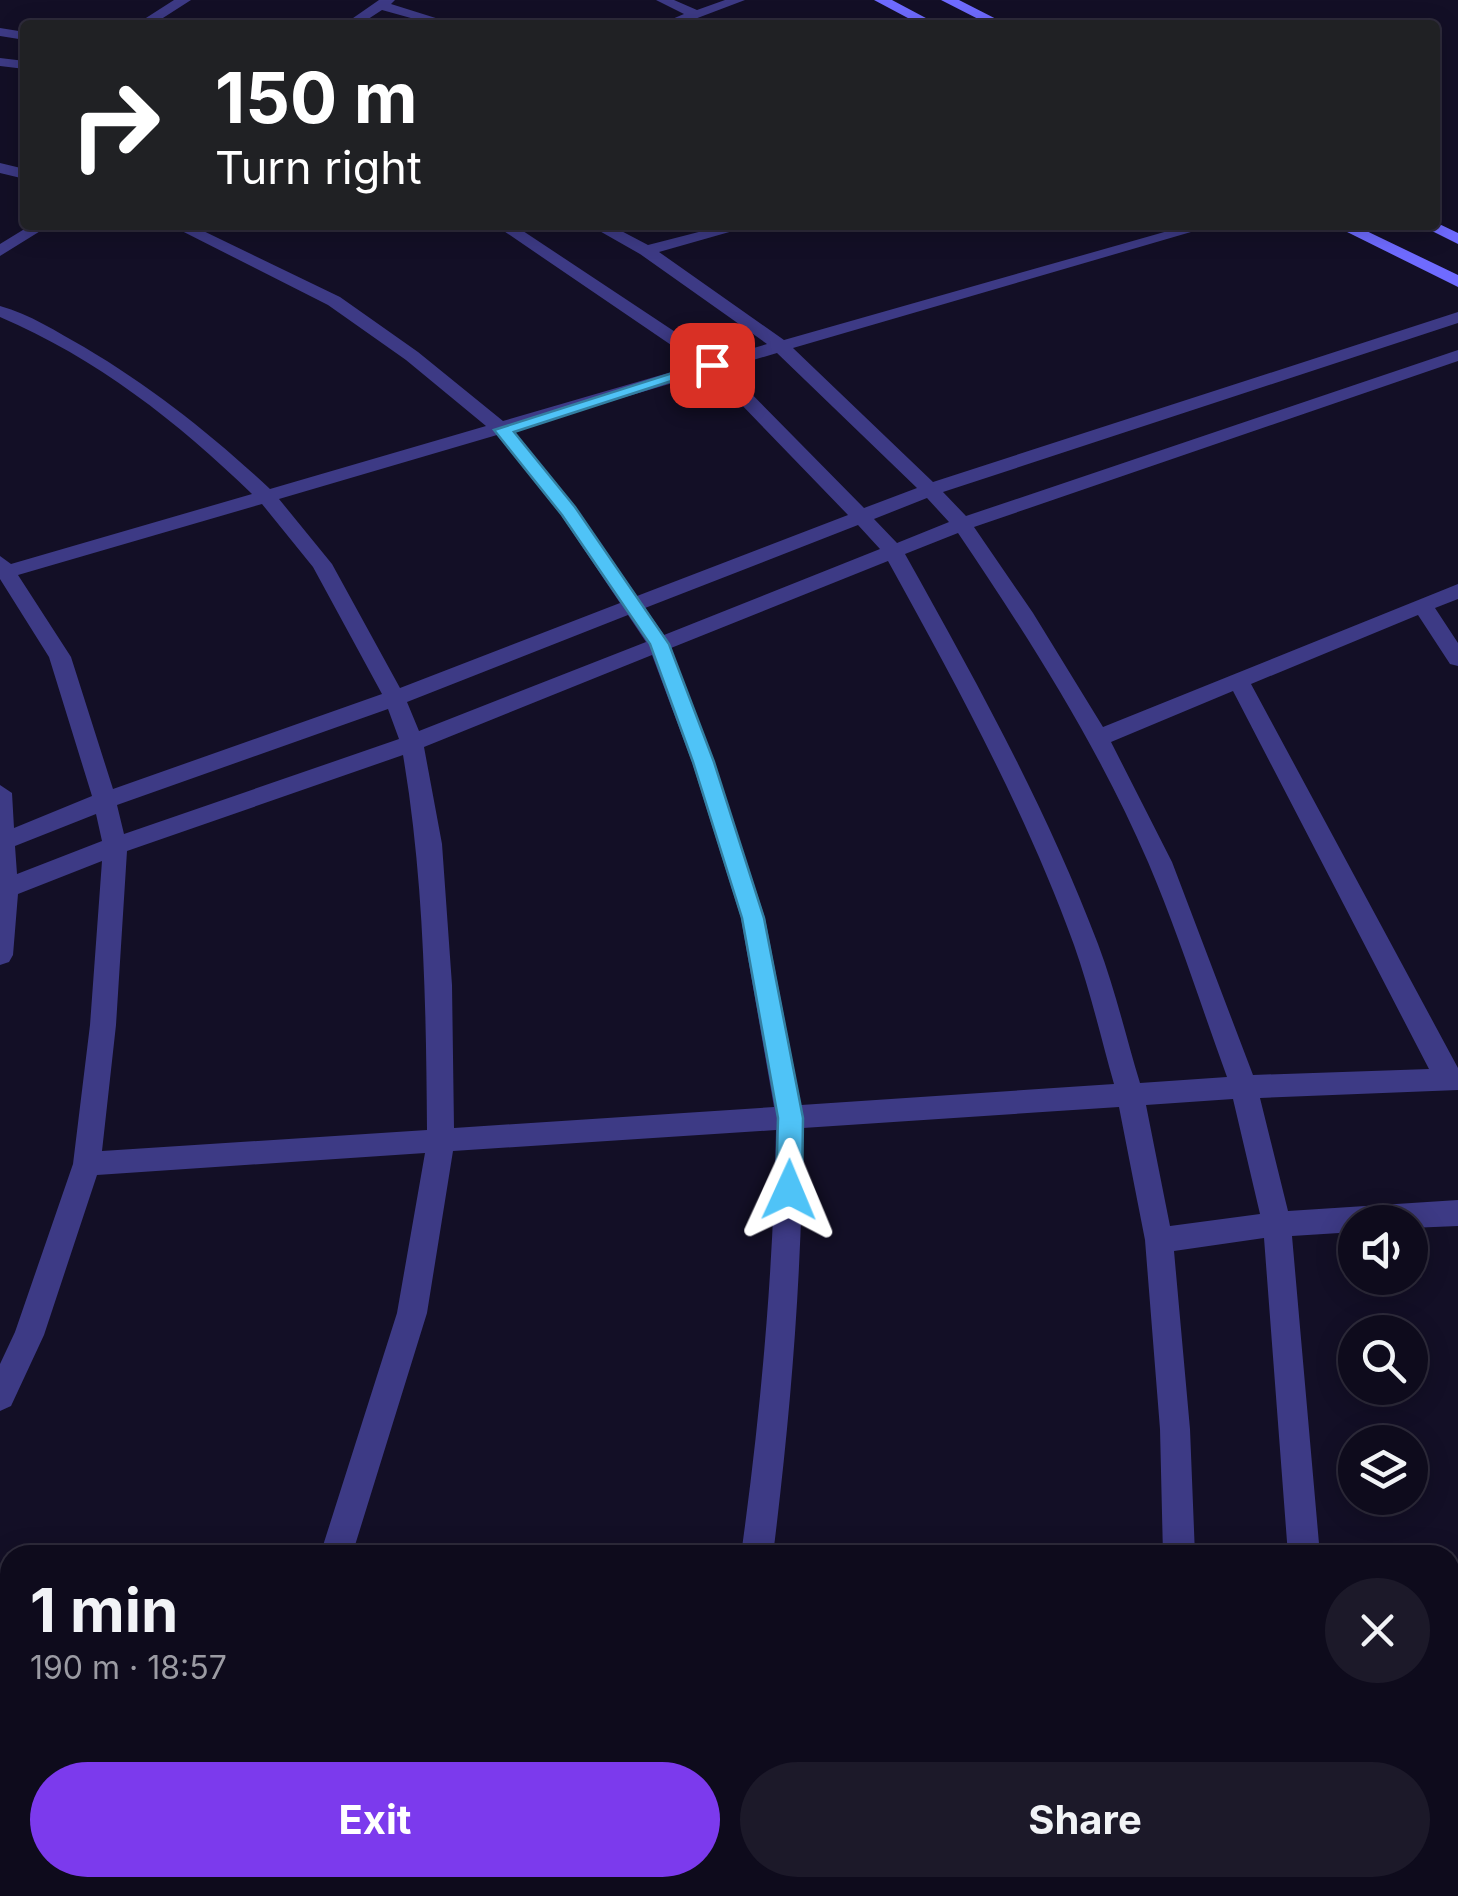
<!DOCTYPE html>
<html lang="en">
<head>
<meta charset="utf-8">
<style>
	:root { --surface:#0e0b1c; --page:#1c1929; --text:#f1f3f6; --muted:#9b9ba3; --line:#2e2b3b; --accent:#7c3aed }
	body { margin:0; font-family:Inter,sans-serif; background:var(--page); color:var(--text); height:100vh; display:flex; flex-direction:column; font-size:38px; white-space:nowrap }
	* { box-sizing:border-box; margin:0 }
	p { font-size:32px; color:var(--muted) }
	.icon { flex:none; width:55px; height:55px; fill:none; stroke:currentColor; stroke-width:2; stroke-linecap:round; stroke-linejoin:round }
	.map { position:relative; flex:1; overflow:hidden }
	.panel { position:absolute; left:0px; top:1545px; width:1460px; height:352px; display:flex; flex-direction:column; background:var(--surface); border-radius:30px 30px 0 0; box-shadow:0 5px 25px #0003,0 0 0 2px var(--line) }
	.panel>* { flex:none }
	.guide { position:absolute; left:20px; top:20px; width:1420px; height:210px; border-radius:10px; box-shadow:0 5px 25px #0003,0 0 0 2px var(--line); background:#202124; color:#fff; overflow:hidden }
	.tools { position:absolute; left:1338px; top:1205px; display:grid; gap:20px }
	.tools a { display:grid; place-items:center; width:90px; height:90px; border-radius:50%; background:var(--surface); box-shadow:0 5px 25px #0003,0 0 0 2px var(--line); font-size:50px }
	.pin { position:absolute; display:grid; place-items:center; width:85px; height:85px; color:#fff; margin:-42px; border-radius:20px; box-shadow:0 5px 15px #0006 }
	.me { position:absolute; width:110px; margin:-55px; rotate:1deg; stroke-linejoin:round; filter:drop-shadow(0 0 8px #0008) }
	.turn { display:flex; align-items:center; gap:35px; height:210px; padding:0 30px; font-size:45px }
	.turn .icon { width:130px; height:130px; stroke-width:2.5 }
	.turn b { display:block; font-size:70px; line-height:85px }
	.round { display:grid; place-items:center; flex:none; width:105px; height:105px; border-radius:52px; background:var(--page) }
	.head { display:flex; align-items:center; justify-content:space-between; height:170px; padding:0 30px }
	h1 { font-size:60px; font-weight:700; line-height:75px }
	.button { display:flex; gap:20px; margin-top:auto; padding:20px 30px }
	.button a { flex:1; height:115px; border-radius:60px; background:var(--accent); color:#fff; font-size:40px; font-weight:700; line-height:115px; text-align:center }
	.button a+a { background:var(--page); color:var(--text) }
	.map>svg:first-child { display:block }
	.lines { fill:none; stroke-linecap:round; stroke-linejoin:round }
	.street { fill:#3d3a85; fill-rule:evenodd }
	.secondary { fill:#6f6bff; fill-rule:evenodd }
	.route { fill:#4fc3f7; stroke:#337fa1; stroke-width:2.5 }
</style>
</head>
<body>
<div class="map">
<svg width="1458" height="1896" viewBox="0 0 1458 1896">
	<rect width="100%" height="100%" fill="#130f26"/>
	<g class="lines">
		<path class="street" d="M174,0H191L152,25H135Z
			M379,0H395L391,4L458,25H436L382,10L359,25H343Z
			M656,0H674L697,10L725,0H745L679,25H658L684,14Z
			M0,28L25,32V40L0,36Z
			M0,58L25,61V69L0,66Z
			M0,163L25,169V179L0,173Z
			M31,225H50L0,256V244Z
			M170,225H191L340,297L418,352L503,421L699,364L495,225H514L716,359L767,344L640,254L589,225H610L648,245L726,225H754L659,252L784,340L1189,225H1215L793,348L933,482L1458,312V323L943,492L966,516L1458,350V361L974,527L1033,613L1103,727L1458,584V599L1435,608L1458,643V666L1450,664L1418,615L1251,684L1458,1068V1090L1260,1098L1288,1211L1458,1200V1226L1410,1228V1222H1355V1232L1292,1236L1320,1555H1288L1264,1238L1174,1251L1190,1429L1195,1555H1163L1160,1429L1145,1240L1119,1107L803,1128C802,1273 791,1411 773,1555H741C761,1411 773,1276 776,1130L453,1151L427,1313L352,1555H320L397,1313L425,1153L97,1175L44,1335L11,1406L0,1411V1364L15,1332L73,1164L90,1025L102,861L18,894L13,955L9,962L0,965V785L12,793L14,828L92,796L49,657L0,579V556L11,564L252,494C178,422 96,358 0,317V306C30,314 57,332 84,347C153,388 211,434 270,489L486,426L406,360L328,305ZM777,353L917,488L864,508L726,368ZM710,372L848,515L637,596L575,507L513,430ZM497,435L561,515L620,603L400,688L332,564L279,499ZM927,498L949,522L897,543L874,519ZM262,504L313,567L382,694L113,789L71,657L18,575ZM858,525L880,549L664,635L645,608ZM958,533C1029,638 1098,746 1148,862C1178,932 1201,1006 1227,1077L1140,1083C1126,1037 1115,989 1098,944C1046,807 976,681 905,554ZM888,561C957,686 1025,810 1074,945C1090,990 1101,1038 1114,1084L801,1105L765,918L714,762L671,648ZM628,615L646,642L419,731L407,702ZM652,655L692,762L741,918L774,1107L454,1128L452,985L442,844L424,747ZM1233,691L1429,1069L1253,1075L1172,862L1111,742ZM388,709L399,739L124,834L117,805ZM403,755C424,879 426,1003 427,1130L102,1151L116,1025L127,851ZM96,814L102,841L17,874L15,846ZM1233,1099L1260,1214L1170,1226L1146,1105Z
			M197,1888H233L230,1896H194Z
			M685,1888H721L719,1896H683Z
			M1138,1888H1174L1173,1896H1137Z
			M1293,1888H1329V1896H1293Z"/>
		<path class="secondary" d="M874,0H892L939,25H921Z
			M941,0H959L1008,25H990Z
			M1435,222L1458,233V244L1420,225Z
			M1333,225H1354L1458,275V287Z"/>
	</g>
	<path class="route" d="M707,362L721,365L514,432L575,507L669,644L714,762L764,918L803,1118L802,1190L798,1198L789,1201L780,1198L776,1190L778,1118L742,918L693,762L650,644L562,515L494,430Z"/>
</svg>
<div class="tools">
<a><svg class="icon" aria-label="sound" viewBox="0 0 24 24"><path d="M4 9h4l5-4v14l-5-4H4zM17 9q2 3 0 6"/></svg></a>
<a><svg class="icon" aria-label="search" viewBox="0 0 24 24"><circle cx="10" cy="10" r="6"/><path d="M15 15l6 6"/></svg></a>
<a><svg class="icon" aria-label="layers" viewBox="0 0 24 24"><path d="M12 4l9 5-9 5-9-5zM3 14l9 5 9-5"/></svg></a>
</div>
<div class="pin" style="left:712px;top:365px;background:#d93025"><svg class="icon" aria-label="arrive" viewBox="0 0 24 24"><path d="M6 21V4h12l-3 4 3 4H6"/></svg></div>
<svg class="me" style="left:789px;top:1190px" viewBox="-20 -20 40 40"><path d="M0-17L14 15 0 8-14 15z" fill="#4fc3f7" stroke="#fff" stroke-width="4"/></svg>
<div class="guide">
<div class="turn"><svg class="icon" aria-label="right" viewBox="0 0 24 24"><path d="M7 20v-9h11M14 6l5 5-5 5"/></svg><div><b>150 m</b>Turn right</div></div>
</div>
<section class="panel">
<div class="head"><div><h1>1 min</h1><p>190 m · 18:57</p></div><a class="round"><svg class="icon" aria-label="close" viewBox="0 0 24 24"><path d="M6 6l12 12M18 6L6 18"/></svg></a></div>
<div class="button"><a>Exit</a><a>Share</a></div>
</section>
</div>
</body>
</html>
